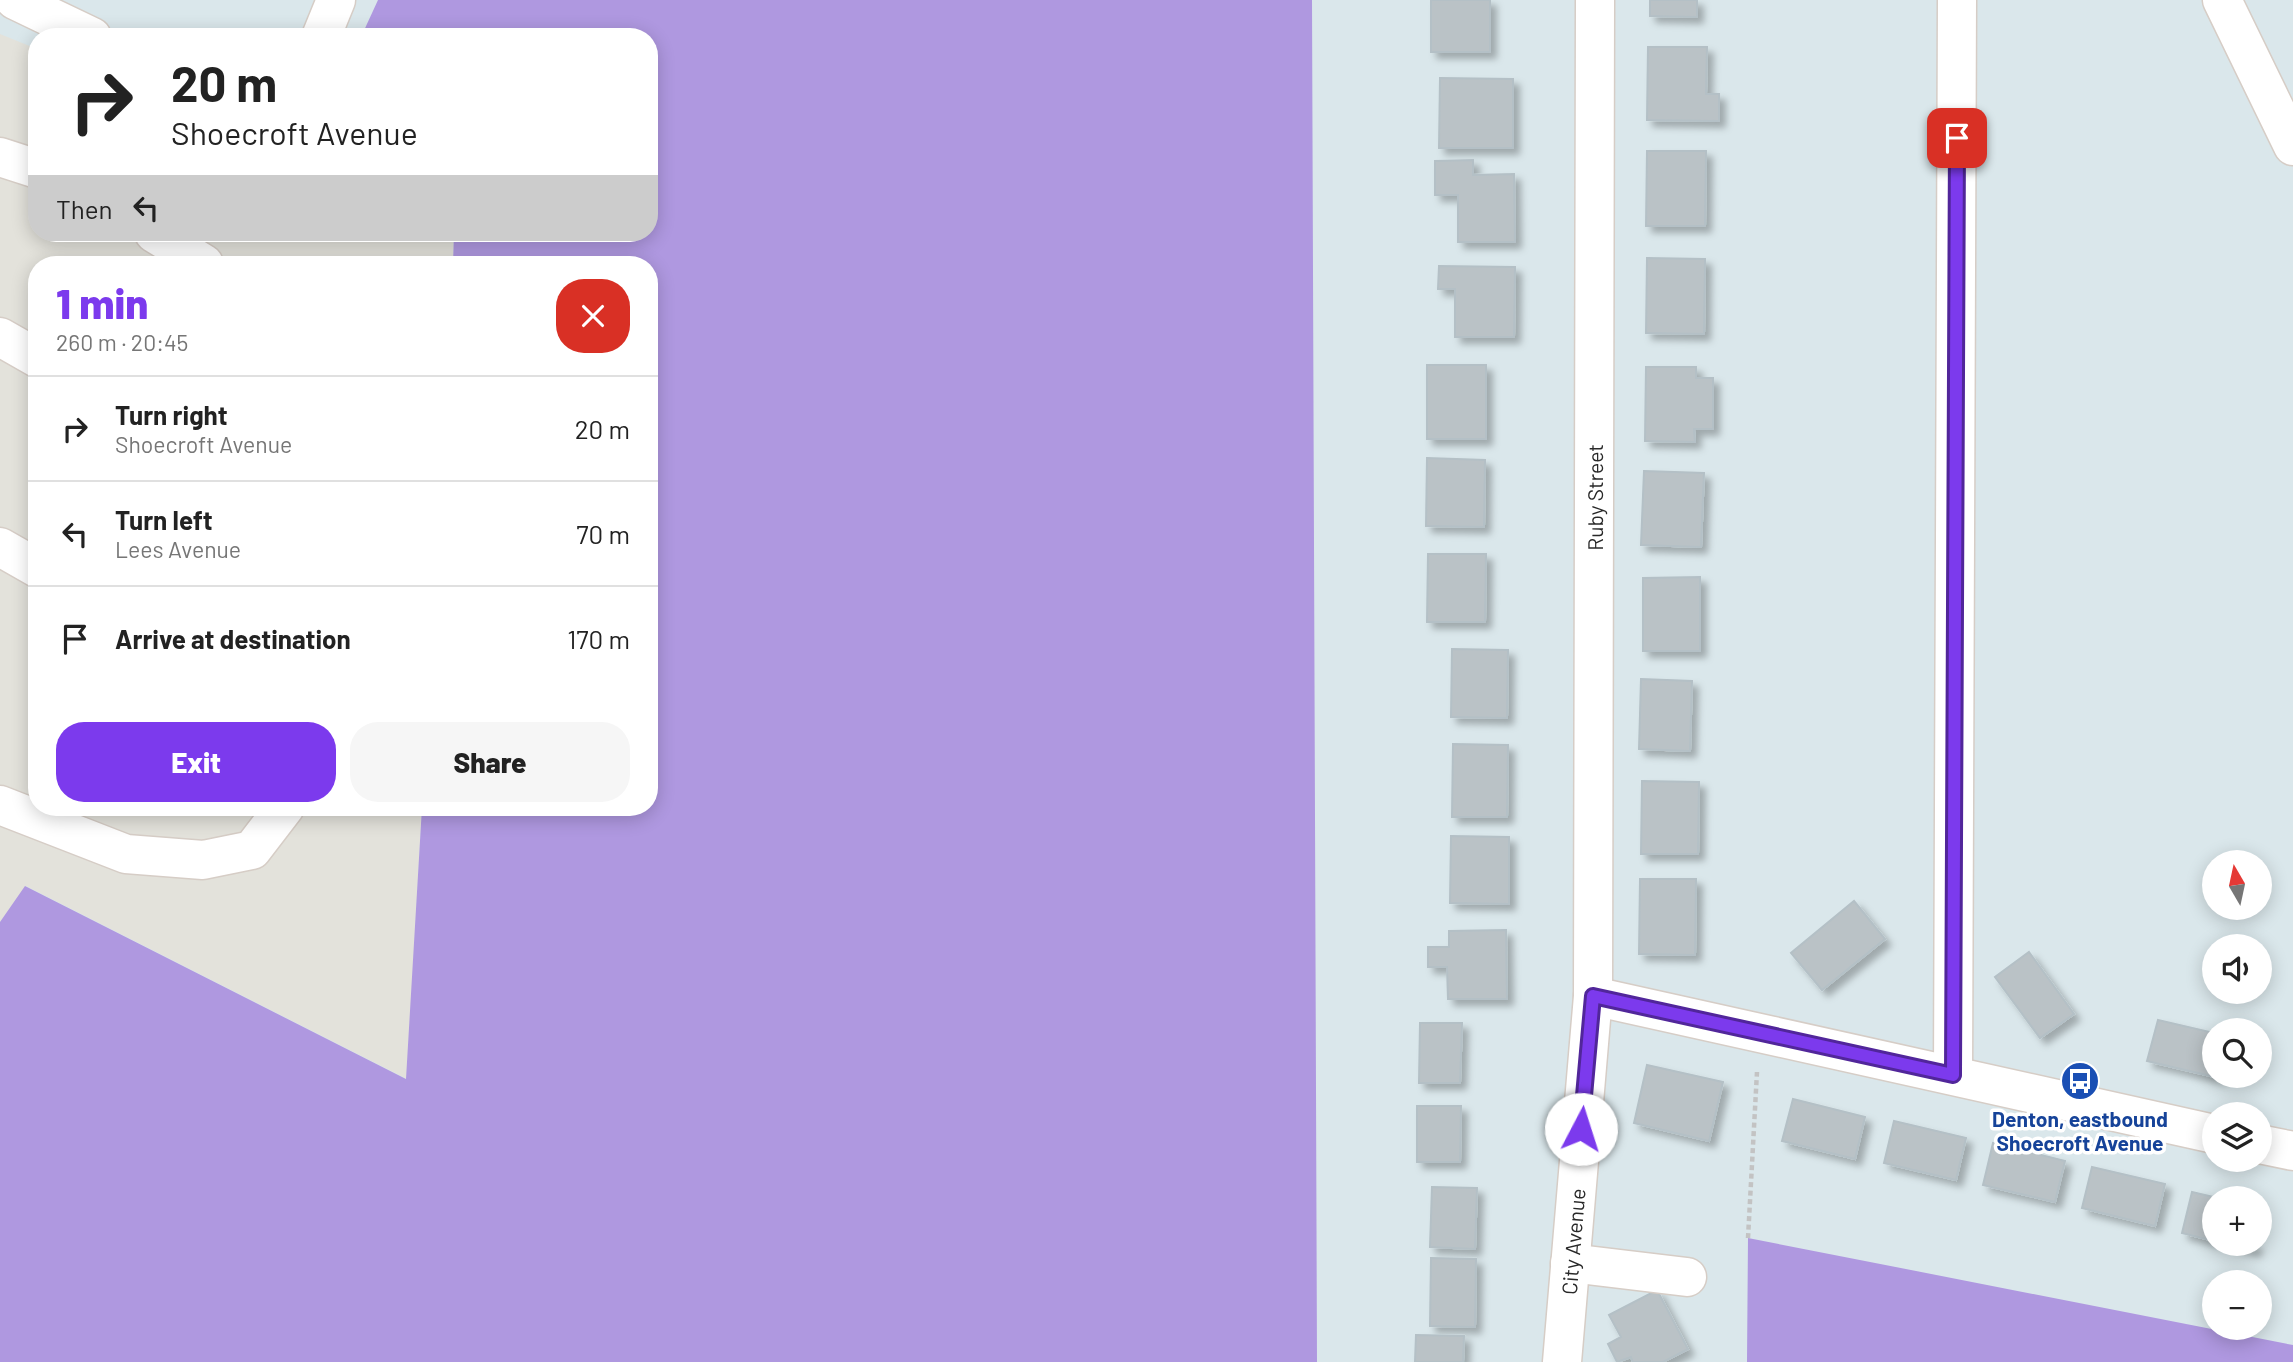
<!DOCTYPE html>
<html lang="en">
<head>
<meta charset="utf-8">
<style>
	:root { --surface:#fff; --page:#f6f6f6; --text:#222; --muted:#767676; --line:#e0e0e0; --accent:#7c3aed }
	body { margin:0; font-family:Barlow,sans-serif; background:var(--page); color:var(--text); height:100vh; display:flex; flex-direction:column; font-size:26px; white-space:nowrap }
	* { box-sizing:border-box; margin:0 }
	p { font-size:23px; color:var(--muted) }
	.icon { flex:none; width:38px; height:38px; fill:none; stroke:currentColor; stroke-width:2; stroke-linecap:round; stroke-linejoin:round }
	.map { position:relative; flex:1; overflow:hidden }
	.panel { position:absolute; left:28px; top:256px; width:630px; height:560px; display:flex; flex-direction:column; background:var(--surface); border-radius:28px; box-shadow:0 4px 18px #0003 }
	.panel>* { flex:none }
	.banner { position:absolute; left:28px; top:28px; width:630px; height:214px; border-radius:28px; box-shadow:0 4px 18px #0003; background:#fff; color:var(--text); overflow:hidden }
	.needle { width:46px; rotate:351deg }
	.tools { position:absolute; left:2202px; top:850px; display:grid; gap:14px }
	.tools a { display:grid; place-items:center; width:70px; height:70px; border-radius:50%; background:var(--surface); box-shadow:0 4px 18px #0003; font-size:35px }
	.pin { position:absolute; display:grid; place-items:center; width:60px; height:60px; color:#fff; margin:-30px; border-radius:14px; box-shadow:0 4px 10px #0006 }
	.me { position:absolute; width:77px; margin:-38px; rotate:5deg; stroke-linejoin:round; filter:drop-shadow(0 0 5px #0008) }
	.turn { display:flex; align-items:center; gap:24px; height:147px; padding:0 28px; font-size:32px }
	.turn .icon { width:91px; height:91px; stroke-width:2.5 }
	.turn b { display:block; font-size:49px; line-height:60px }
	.then { display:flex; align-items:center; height:66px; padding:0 28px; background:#0003; gap:14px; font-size:26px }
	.round { display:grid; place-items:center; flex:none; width:74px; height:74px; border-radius:28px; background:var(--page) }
	.headline { display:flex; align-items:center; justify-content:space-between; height:119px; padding:0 28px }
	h1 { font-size:42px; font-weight:800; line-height:52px; color:var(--accent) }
	.primary-button { display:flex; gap:14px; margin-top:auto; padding:14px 28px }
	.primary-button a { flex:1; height:80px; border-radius:28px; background:var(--accent); color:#fff; font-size:28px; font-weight:800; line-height:80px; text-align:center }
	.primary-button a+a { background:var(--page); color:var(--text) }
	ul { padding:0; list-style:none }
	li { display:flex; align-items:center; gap:21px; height:105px; padding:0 28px; border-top:2px solid var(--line) }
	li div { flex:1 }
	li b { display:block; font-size:26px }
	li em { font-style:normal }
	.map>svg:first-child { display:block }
	.industrial { fill:#e3e2db }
	.green { fill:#af98e0 }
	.building { fill:#bac2c6; stroke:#b4c0c6; stroke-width:2; filter:url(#shadow) }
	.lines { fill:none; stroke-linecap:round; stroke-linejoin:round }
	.minor-casing { stroke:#d6cdc6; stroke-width:41 }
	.path { stroke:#c3c3c3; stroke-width:4.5; stroke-dasharray:5 3.5; stroke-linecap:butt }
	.minor { stroke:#fff; stroke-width:38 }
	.route-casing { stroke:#51269a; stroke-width:18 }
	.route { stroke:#7c3aed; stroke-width:12 }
	.labels { text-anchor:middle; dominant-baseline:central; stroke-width:7; stroke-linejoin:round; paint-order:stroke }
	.street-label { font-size:21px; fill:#282828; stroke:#fff }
	.transit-label { font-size:21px; font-weight:bold; fill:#164399; stroke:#fff }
</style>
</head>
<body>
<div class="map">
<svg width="2293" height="1362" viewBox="0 0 2293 1362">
	<defs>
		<filter id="shadow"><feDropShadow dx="6" dy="6" stdDeviation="3.5" flood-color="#0004"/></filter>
	</defs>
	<rect width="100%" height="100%" fill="#dae7eb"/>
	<path class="industrial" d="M0,34L37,49V233H454L453,264H37V807H422L407,1079L26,886L0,922Z"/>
	<path class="green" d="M378,0H1312L1317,1362H0V922L25,886L406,1079L422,807H649V264H453L454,233H649V37H361Z
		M1748,1238L2293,1345V1362H1747Z"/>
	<path class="building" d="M1431,0H1490V52H1431Z
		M1650,0H1697V17L1650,16Z
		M1648,47H1707L1706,94H1719V121L1647,120Z
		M1440,78L1513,79V148H1439Z
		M1647,151H1706L1705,226H1646Z
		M1473,160V175L1514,174L1515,242H1458V195H1435V161Z
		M1647,258L1705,259L1704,334L1646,333Z
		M1439,266L1515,267L1514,337H1455V289H1438Z
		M1427,365H1486V439H1427Z
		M1646,367H1696V378H1713V429H1694L1695,442L1645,441Z
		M1427,458L1485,460L1484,527L1426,526Z
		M1644,471L1704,473L1701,547L1641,545Z
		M1428,554H1486L1485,622H1427Z
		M1700,577V651H1643V578Z
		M1452,649L1508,650L1507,718L1451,717Z
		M1641,679L1692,681L1690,751L1639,749Z
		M1453,744L1508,745L1507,817H1452Z
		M1642,781L1699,782L1698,854H1641Z
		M1451,836L1509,837V904L1450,903Z
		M1640,879H1696L1695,955L1639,954Z
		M1854,901L1885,939L1822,990L1791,953Z
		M1506,930L1507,999H1448L1447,967H1428V947H1449V931Z
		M2029,952L2074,1014L2040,1038L1995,977Z
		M2158,1020L2214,1033V1076H2220L2219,1078L2147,1061Z
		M1420,1023H1462L1460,1083H1419Z
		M1647,1065L1723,1082L1709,1141L1634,1123Z
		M1793,1099L1865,1117L1855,1159L1782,1141Z
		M1417,1106H1461L1460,1162H1417Z
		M1894,1121L1966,1138L1956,1180L1884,1163Z
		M1993,1143L2065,1161L2055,1202L1983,1185Z
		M2092,1167L2165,1184L2155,1226L2082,1208Z
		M1432,1187L1477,1188L1475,1249L1430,1247Z
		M2192,1192L2222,1199H2214V1241L2182,1233Z
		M2229,1244H2256L2254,1250Z
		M1431,1258L1476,1259L1475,1327L1430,1326Z
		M1657,1290L1688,1349L1663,1362H1633L1631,1357L1617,1362L1608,1344L1621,1337L1609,1315Z
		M1416,1335L1464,1336L1463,1362H1415Z"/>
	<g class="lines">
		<defs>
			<g id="minor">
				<path d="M15,0L92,37"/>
				<path d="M2222,0L2293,146"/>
				<path d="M321,37L336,0"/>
				<path d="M0,157L37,169"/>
				<path d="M154,233L204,264"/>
				<path d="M0,337L37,358"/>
				<path d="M0,547L37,568"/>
				<path d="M0,805L126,854L203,860L252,850L285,807"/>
				<path d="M1593,996L2214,1134"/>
				<path d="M1953,1075L1957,0"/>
				<path d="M2259,1144L2293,1151"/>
				<path d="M1570,1263L1687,1277"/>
				<path id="s1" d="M1562,1362L1593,996L1595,0"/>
			</g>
		</defs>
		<use href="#minor" class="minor-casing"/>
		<path class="path" d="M1748,1238L1757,1072"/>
		<use href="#minor" class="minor"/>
	</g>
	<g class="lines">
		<defs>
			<path id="route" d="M1581,1129L1593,996L1953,1075L1957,138"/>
		</defs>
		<use href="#route" class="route-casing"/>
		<use href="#route" class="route"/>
	</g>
	<defs>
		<symbol id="bus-disc" viewBox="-11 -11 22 22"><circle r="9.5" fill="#1a4fb4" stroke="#fff"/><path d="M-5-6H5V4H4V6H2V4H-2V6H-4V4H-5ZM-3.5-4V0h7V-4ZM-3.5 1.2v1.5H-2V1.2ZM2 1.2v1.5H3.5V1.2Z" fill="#fff"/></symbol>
	</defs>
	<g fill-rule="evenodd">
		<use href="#bus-disc" x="2058" y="1059" width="44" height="44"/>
	</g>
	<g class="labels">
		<g class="street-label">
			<text stroke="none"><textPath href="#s1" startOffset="866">Ruby Street</textPath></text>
			<text stroke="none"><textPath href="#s1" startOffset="121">City Avenue</textPath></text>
		</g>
		<g class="transit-label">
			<text x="2080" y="1118">Denton, eastbound<tspan x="2080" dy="24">Shoecroft Avenue</tspan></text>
		</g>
	</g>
</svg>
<div class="tools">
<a><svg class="needle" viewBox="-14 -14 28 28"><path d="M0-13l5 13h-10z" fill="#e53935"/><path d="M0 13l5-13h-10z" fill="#767676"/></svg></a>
<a><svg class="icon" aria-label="sound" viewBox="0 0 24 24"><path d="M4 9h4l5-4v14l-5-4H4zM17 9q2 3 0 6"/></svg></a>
<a><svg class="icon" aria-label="search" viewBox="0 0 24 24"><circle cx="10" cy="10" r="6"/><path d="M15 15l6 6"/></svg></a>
<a><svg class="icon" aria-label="layers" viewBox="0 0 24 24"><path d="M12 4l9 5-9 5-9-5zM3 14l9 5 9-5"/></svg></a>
<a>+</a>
<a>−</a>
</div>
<div class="pin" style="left:1957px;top:138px;background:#d93025"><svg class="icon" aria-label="arrive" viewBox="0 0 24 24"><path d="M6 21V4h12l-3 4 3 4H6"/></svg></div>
<svg class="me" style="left:1581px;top:1129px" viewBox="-20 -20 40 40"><circle r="19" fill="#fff"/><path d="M0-13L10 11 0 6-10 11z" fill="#7c3aed"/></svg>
<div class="banner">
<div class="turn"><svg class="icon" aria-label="right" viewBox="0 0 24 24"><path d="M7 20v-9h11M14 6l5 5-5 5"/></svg><div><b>20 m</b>Shoecroft Avenue</div></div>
<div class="then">Then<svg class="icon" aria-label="left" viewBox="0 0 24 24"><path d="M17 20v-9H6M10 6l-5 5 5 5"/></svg></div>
</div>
<section class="panel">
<div class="headline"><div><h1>1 min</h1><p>260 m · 20:45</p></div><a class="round" style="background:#d93025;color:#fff"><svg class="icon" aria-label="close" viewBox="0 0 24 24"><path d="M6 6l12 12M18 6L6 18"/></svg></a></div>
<ul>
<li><svg class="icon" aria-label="right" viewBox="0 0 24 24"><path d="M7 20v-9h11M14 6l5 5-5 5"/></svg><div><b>Turn right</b><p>Shoecroft Avenue</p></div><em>20 m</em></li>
<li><svg class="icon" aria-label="left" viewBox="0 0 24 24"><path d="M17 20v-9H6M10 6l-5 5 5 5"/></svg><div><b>Turn left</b><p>Lees Avenue</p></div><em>70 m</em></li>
<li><svg class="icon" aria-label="arrive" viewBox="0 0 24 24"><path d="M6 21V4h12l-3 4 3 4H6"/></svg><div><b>Arrive at destination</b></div><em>170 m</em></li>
</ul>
<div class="primary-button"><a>Exit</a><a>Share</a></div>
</section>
</div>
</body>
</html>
